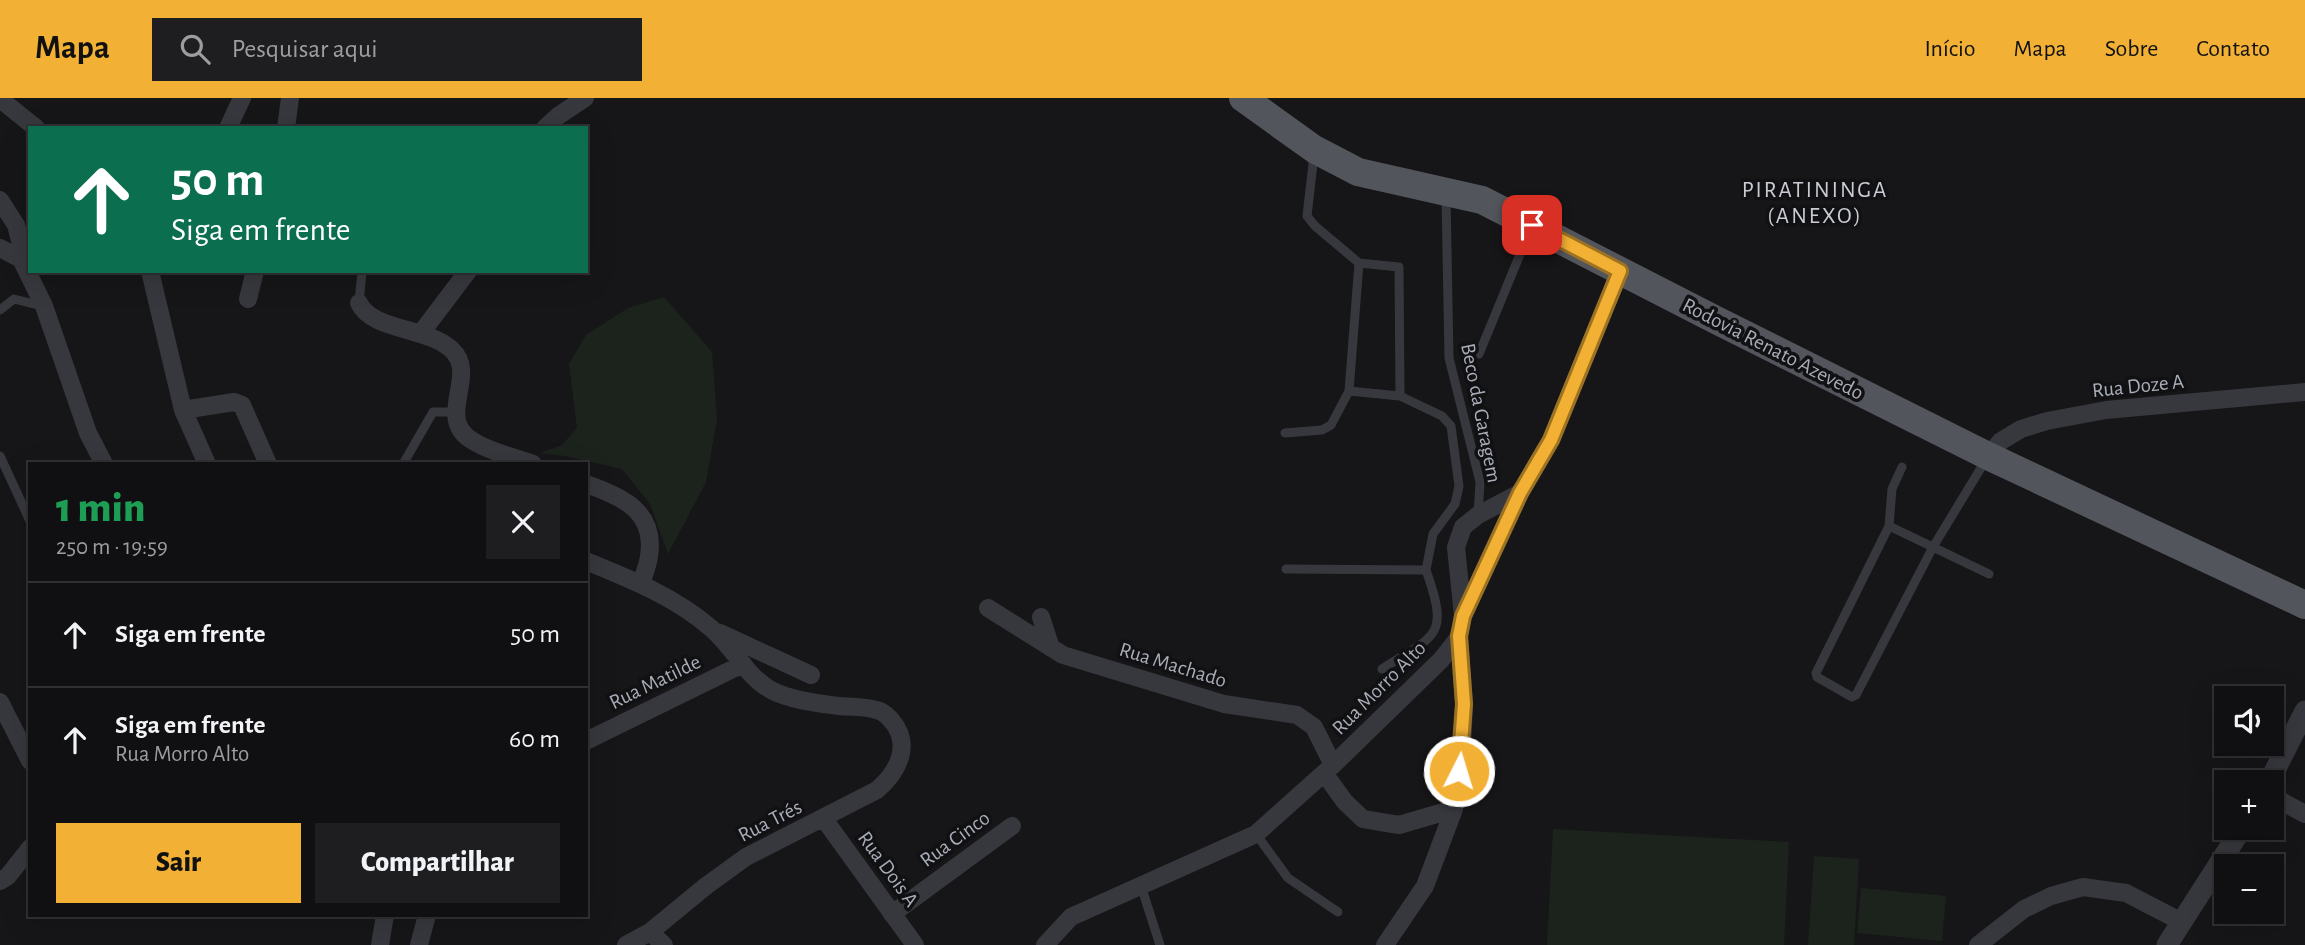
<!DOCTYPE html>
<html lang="pt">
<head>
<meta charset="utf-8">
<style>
	:root { --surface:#101012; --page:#1e1e20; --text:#f1f3f6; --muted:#9c9d9f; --line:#303032; --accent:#f2b134 }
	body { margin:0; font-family:"Alegreya Sans",sans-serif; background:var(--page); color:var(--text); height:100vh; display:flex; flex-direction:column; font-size:26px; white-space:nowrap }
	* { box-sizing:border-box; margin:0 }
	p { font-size:23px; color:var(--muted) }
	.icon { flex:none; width:38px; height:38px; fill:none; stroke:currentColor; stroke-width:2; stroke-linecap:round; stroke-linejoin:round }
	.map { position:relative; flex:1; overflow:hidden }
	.side { position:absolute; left:28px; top:364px; width:560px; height:455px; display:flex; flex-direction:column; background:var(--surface); border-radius:0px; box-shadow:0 7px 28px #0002,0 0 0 2px var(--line) }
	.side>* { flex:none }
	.hud { position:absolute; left:28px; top:28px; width:560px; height:147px; border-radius:0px; box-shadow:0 7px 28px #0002,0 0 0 2px var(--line); background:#0b6e4f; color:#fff; overflow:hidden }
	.buttons { position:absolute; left:2214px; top:588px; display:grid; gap:14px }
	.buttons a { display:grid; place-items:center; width:70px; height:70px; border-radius:0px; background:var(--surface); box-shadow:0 7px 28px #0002,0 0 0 2px var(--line); font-size:35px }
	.pin { position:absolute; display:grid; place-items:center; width:60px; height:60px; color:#fff; margin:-30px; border-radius:14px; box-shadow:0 4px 10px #0006 }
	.me { position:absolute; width:77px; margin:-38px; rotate:5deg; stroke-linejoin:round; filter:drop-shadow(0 0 5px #0008) }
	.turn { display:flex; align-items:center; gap:24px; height:147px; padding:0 28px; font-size:32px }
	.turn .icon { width:91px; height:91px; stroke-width:2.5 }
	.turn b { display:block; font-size:49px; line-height:60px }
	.round { display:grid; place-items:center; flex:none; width:74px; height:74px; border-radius:0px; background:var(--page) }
	.overview { display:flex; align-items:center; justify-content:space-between; height:119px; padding:0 28px }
	h1 { font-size:42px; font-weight:800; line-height:52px; color:#1e9e55 }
	.button { display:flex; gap:14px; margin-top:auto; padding:14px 28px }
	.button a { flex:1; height:80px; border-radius:0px; background:var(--accent); color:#111; font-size:28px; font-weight:800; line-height:80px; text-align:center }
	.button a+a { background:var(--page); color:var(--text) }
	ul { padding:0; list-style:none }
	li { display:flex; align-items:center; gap:21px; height:105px; padding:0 28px; border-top:2px solid var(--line) }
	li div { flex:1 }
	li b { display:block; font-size:26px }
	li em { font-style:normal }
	header { display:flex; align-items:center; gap:42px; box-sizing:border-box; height:98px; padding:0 35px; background:var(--accent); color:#111 }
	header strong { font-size:33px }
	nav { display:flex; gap:38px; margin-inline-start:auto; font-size:24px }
	.search { width:490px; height:63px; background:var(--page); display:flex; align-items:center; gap:18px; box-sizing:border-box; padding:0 24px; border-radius:0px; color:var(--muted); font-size:26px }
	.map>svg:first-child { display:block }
	.green { fill:#1c231d }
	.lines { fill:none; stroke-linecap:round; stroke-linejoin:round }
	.service { stroke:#37383d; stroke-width:9 }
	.minor { stroke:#37383d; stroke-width:18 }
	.tertiary { stroke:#37383d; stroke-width:21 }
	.primary { stroke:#53555c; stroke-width:28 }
	.route-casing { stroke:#9d7322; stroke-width:18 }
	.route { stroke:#f2b134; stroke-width:12 }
	.labels { text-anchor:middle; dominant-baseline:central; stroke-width:7; stroke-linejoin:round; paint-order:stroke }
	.street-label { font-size:21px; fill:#a8adb8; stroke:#111113 }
	.neighbourhood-label { font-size:23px; letter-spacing:2px; fill:#c9ccd4; stroke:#111113 }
</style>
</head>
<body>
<header>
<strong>Mapa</strong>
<div class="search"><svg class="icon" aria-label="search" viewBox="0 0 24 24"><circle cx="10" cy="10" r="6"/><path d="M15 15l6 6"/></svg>Pesquisar aqui</div>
<nav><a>Início</a><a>Mapa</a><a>Sobre</a><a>Contato</a></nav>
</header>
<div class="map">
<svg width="2305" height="847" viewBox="0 0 2305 847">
	<rect width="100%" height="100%" fill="#161618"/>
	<path class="green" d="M664,199L712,254L717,321L706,384L668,456L650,406L622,371L565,358L540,355L562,347L577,330L569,266L586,237L628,210Z
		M1553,731L1789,744L1784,847H1547Z
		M1814,758L1859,761L1854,847H1808Z
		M1861,790L1946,798L1942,843L1857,835Z"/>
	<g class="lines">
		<path class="service" d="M1446,99L1449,260L1480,384L1478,417
			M359,205L362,173
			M0,212L14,201L42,208
			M1479,256L1530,132
			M1349,293L1400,298
			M1285,335L1322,332L1331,327L1349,293L1359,165
			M0,358L30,423
			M403,366L433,314H456
			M1902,369L1892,391L1889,428L1816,575L1817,579L1852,599L1856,597L1933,449L1987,360
			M1889,428L1989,476
			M1286,471L1426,472L1433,436L1455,406L1459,388L1451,328L1442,318L1400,298L1399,169L1359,165L1315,128L1307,118L1314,57
			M1382,571C1436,536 1450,540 1426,472
			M1256,736L1288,780L1338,814
			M1141,788L1160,847"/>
		<path class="minor" d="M0,1L36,30
			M228,30L242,0
			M286,30L290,0
			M545,30L558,18L585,0
			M0,102L16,127L21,146V161L44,208L88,335L104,366
			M0,150L21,161
			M150,173L183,312L207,366
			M248,201L255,173
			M359,205C372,233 428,229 452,252C479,277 434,321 473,343C490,354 514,359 533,366
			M421,235L468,173
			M183,312L234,304L242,307L268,366
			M1988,358L2001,343L2021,331L2047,323L2106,312L2305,294
			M586,386C621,398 656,413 649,458C648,467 644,477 641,485
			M586,463C630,481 676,499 712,531C733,549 746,578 771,592C790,602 816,605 838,608C851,609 867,608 880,613C884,615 889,619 892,623C912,647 898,674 877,692L746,759L706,788L650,834L626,847
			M988,510L1063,557L1224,606L1297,617L1314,629L1333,667
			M1463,518L1520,395
			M1041,519L1051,550
			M720,535L811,577
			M0,604L30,663
			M586,643L743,566
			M1324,675L1345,704L1363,721L1399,727L1454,711
			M2272,698L2305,716
			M824,721L915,847
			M0,783L8,778L30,750
			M892,816L1012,728
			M650,834L664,847
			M380,847L385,817
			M419,847L427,817
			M1045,847L1071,819L1256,736L1333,667L1441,562L1459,539L1463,518L1456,449L1463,429L1478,417L1520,395L1551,342L1620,173
			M1385,847L1425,788L1454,711L1462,654L1464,606L1459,539
			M1978,847L2024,811L2051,798L2083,789L2126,795L2182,824"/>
		<path class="tertiary" d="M2269,684L2305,613
			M2167,847L2242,730"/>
		<path class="primary" d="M1243,0L1314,51L1358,74L1482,102L1716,222L1988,358L2305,507"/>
	</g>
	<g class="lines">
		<defs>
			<path id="route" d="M1459,673L1464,606L1459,538L1463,518L1520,395L1551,342L1620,173L1532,127"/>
		</defs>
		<use href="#route" class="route-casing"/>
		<use href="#route" class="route"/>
	</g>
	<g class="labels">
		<g class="street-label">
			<text transform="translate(1773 251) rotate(27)">Rodovia Renato Azevedo</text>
			<text transform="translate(2138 288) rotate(-6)">Rua Doze A</text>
			<text transform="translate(1481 315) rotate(79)">Beco da Garagem</text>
			<text transform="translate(1173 567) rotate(17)">Rua Machado</text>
			<text transform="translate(655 584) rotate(-26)">Rua Matilde</text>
			<text transform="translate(1379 590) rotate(-45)">Rua Morro Alto</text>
			<text transform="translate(770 723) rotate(-27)">Rua Trés</text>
			<text transform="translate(955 741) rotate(-36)">Rua Cinco</text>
			<text transform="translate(888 771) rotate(54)">Rua Dois A</text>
		</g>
		<g class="neighbourhood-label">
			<text x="1815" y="92">PIRATININGA<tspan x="1815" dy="26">(ANEXO)</tspan></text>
		</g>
	</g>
</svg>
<div class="buttons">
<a><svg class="icon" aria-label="sound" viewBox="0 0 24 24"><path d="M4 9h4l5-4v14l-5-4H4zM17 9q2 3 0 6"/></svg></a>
<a>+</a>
<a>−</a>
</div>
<div class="pin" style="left:1532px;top:127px;background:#d93025"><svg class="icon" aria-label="arrive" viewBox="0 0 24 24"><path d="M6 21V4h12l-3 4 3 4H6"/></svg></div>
<svg class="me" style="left:1459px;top:673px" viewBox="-20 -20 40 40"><circle r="17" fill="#f2b134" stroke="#fff" stroke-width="3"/><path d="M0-11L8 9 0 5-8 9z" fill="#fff"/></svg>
<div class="hud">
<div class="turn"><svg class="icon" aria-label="ahead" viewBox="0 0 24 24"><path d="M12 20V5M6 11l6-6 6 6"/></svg><div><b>50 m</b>Siga em frente</div></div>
</div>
<section class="side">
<div class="overview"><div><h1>1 min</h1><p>250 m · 19:59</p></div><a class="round"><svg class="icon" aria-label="close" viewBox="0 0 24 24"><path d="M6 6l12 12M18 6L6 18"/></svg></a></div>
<ul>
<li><svg class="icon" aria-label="ahead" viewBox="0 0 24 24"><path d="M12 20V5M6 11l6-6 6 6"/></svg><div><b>Siga em frente</b></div><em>50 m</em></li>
<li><svg class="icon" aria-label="ahead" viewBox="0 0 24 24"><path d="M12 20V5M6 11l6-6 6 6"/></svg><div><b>Siga em frente</b><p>Rua Morro Alto</p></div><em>60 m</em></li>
</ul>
<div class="button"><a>Sair</a><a>Compartilhar</a></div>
</section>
</div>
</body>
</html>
